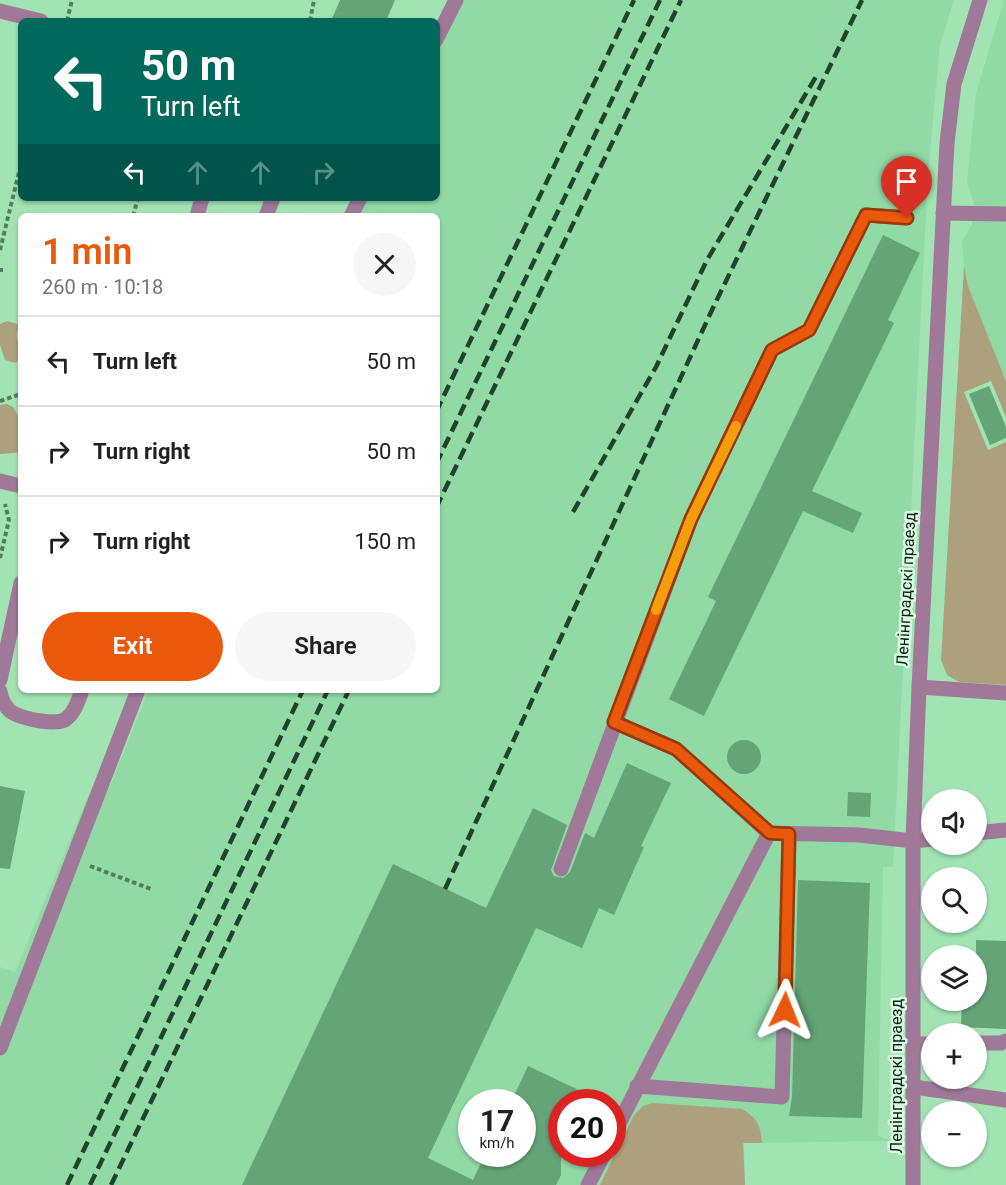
<!DOCTYPE html>
<html lang="en">
<head>
<meta charset="utf-8">
<style>
	:root { --surface:#fff; --page:#f6f6f6; --text:#202124; --muted:#757577; --line:#e0e0e0; --accent:#ea580c }
	body { margin:0; font-family:Roboto,sans-serif; background:var(--page); color:var(--text); height:100vh; display:flex; flex-direction:column; font-size:22px; white-space:nowrap }
	* { box-sizing:border-box; margin:0 }
	p { font-size:20px; color:var(--muted) }
	.icon { flex:none; width:33px; height:33px; fill:none; stroke:currentColor; stroke-width:2; stroke-linecap:round; stroke-linejoin:round }
	.map { position:relative; flex:1; overflow:hidden }
	.panel { position:absolute; left:18px; top:213px; width:422px; height:480px; display:flex; flex-direction:column; background:var(--surface); border-radius:9px; box-shadow:0 2px 4px #0004 }
	.panel>* { flex:none }
	.hud { position:absolute; left:18px; top:18px; width:422px; height:183px; border-radius:9px; box-shadow:0 2px 4px #0004; background:#00695c; color:#fff; overflow:hidden }
	.controls { position:absolute; left:921px; top:789px; display:grid; gap:12px }
	.controls a { display:grid; place-items:center; width:66px; height:66px; border-radius:50%; background:var(--surface); box-shadow:0 2px 4px #0004; font-size:30px }
	.speed { position:absolute; left:458px; top:1089px; display:flex; gap:12px; font-size:30px; font-weight:700; text-align:center }
	.speed>* { display:grid; place-content:center; width:78px; height:78px; border-radius:50%; background:var(--surface); box-shadow:0 2px 4px #0004; line-height:1 }
	.speed small { font-size:15px; font-weight:400 }
	.speed .limit { border:9px solid #d22; background:#fff; color:#111 }
	.pin { position:absolute; display:grid; place-items:center; width:51px; height:51px; color:#fff; margin:-62px -26px; border-radius:50% 50% 50% 0; rotate:-45deg; box-shadow:0 0 6px #0007 }
	.pin .icon { rotate:45deg }
	.me { position:absolute; width:66px; margin:-33px; rotate:2deg; stroke-linejoin:round; filter:drop-shadow(0 0 4px #0008) }
	.turn { display:flex; align-items:center; gap:21px; height:126px; padding:0 24px; font-size:27px }
	.turn .icon { width:78px; height:78px; stroke-width:2.5 }
	.turn b { display:block; font-size:42px; line-height:51px }
	.lanes { display:flex; align-items:center; height:57px; padding:0 24px; background:#0003; justify-content:center; gap:30px; direction:ltr }
	.lanes .off { opacity:.35 }
	.round { display:grid; place-items:center; flex:none; width:63px; height:63px; border-radius:32px; background:var(--page) }
	.head { display:flex; align-items:center; justify-content:space-between; height:102px; padding:0 24px }
	h1 { font-size:36px; font-weight:600; line-height:45px; color:var(--accent) }
	.button { display:flex; gap:12px; margin-top:auto; padding:12px 24px }
	.button a { flex:1; height:69px; border-radius:36px; background:var(--accent); color:#fff; font-size:24px; font-weight:600; line-height:69px; text-align:center }
	.button a+a { background:var(--page); color:var(--text) }
	ul { padding:0; list-style:none }
	li { display:flex; align-items:center; gap:18px; height:90px; padding:0 24px; border-top:2px solid var(--line) }
	li div { flex:1 }
	li b { display:block; font-size:22px }
	li em { font-style:normal }
	.map>svg:first-child { display:block }
	.built { fill:#91daa6; fill-rule:evenodd }
	.green { fill:#ada17d }
	.building { fill:#64a477 }
	.lines { fill:none; stroke-linecap:round; stroke-linejoin:round }
	.path { stroke:#517e5e; stroke-width:4; stroke-dasharray:4.5 3; stroke-linecap:butt }
	.service { stroke:#a07999; stroke-width:15 }
	.pedestrian { stroke:#a07999; stroke-width:15 }
	.minor { stroke:#a07999; stroke-width:15 }
	.tertiary { stroke:#a07999; stroke-width:15 }
	.rail { stroke:#21422c; stroke-width:4.5; stroke-dasharray:12 6; stroke-linecap:butt }
	.route-casing { stroke:#983908; stroke-width:15 }
	.route { stroke:#ea580c; stroke-width:10 }
	.slow { stroke:#f59e0b; stroke-width:10 }
	.labels { text-anchor:middle; dominant-baseline:central; stroke-width:5; stroke-linejoin:round; paint-order:stroke }
	.street-label { font-size:16px; fill:#072110; stroke:#dbfbe2 }
</style>
</head>
<body>
<div class="map">
<svg width="1006" height="1185" viewBox="0 0 1006 1185">
	<rect width="100%" height="100%" fill="#a1e3b3"/>
	<path class="built" d="M464,0H954L940,44L928,174L893,867H883L878,1136L894,1141L744,1143L745,1185H0V967L15,972L93,785L109,789L149,690H436V216H360L368,198H436L437,56ZM471,1102H522V1154H471ZM561,1102H612V1154H561Z
		M1004,0H1006V381L968,286L964,266L962,242L972,224L974,204L967,182L976,93Z"/>
	<path class="green" d="M964,266L968,286L1006,381V417L991,381L964,392L988,450L1006,442V685L959,682L947,675L941,660Z
		M7,321L21,325V329L17,331C16,338 17,340 21,345V360L15,363L5,360L0,345V324Z
		M7,404L13,407L21,421V452L2,454H0V405Z
		M653,1103L742,1109C758,1119 760,1124 762,1143H743L745,1185H600L634,1115L643,1106Z"/>
	<path class="building" d="M340,0H395L386,21H331Z
		M883,235L920,253L888,320L894,323L812,491L862,513L853,533L803,511L704,716L669,699L716,601L708,597Z
		M989,386L1006,427V438L990,445L969,394Z
		M727 757a17 17 0 1 1 34 0a17 17 0 1 1-34 0Z
		M627,763L671,783L641,846L644,847L614,915L599,908L582,948L536,928L428,1158L473,1180L485,1154H522V1102H511L528,1066L604,1102H561V1175L556,1185H242L393,864L486,908L533,808L567,825L551,870L554,876L563,878L570,872L585,833L594,838Z
		M0,786L25,791L10,869L0,868Z
		M848,792L871,793L870,817L847,816Z
		M798,880L870,883L862,1118L789,1116L792,1097Z
		M976,940L1006,941V1029L961,1027L962,1000H976Z"/>
	<g class="lines">
		<path class="path" d="M67,21L72,0
			M310,21L314,0
			M133,216L138,198
			M0,250L21,164
			M0,270H3
			M0,401L21,394
			M0,558L9,520L5,504
			M90,866L151,889"/>
		<path class="service" d="M0,11L41,21
			M943,213L1006,214
			M197,216L202,198
			M266,216L273,198
			M0,481L21,486
			M0,680L21,583
			M919,687L1006,693
			M0,691C1,700 6,710 15,714C26,719 56,726 66,719C75,712 78,701 82,690
			M614,722L676,749L769,833
			M561,869L691,519L772,350L809,330L866,215L907,218
			M976,1043H1001L1006,1041
			M914,1044H932
			M637,1086L782,1097L789,834
			M914,1087L1006,1100
			M612,1137L769,833L859,835L913,841
			M588,1185L604,1154"/>
		<path class="pedestrian" d="M436,40L456,0
			M351,216L360,198
			M0,1048L138,690"/>
		<path class="minor" d="M976,833L1006,830
			M913,841L932,839"/>
		<path class="tertiary" d="M913,1185V841L919,687L947,143L954,84L980,0"/>
		<path class="rail" d="M436,412L634,0
			M436,464L660,0
			M436,508L681,0
			M573,512L656,367L707,260L817,75
			M445,889L711,312L862,0
			M67,1185L303,690
			M90,1185L328,690
			M111,1185L349,690"/>
	</g>
	<g class="lines">
		<defs>
			<path id="route" d="M785,1010L789,834L770,833L676,749L614,722L691,519L772,350L809,330L866,215L907,218"/>
		</defs>
		<use href="#route" class="route-casing"/>
		<use href="#route" class="route"/>
		<path class="slow" d="M656,610L691,519L736,426"/>
	</g>
	<g class="labels">
		<g class="street-label">
			<text transform="translate(906 589) rotate(-87)">Ленінградскі праезд</text>
			<text transform="translate(896 1076) rotate(-90)">Ленінградскі праезд</text>
		</g>
	</g>
</svg>
<div class="controls">
<a><svg class="icon" aria-label="sound" viewBox="0 0 24 24"><path d="M4 9h4l5-4v14l-5-4H4zM17 9q2 3 0 6"/></svg></a>
<a><svg class="icon" aria-label="search" viewBox="0 0 24 24"><circle cx="10" cy="10" r="6"/><path d="M15 15l6 6"/></svg></a>
<a><svg class="icon" aria-label="layers" viewBox="0 0 24 24"><path d="M12 4l9 5-9 5-9-5zM3 14l9 5 9-5"/></svg></a>
<a>+</a>
<a>−</a>
</div>
<div class="speed"><div>17<small>km/h</small></div><div class="limit">20</div></div>
<div class="pin" style="left:907px;top:218px;background:#d93025"><svg class="icon" aria-label="arrive" viewBox="0 0 24 24"><path d="M6 21V4h12l-3 4 3 4H6"/></svg></div>
<svg class="me" style="left:785px;top:1010px" viewBox="-20 -20 40 40"><path d="M0-17L14 15 0 8-14 15z" fill="#ea580c" stroke="#fff" stroke-width="4"/></svg>
<div class="hud">
<div class="turn"><svg class="icon" aria-label="left" viewBox="0 0 24 24"><path d="M17 20v-9H6M10 6l-5 5 5 5"/></svg><div><b>50 m</b>Turn left</div></div>
<div class="lanes"><svg class="icon" aria-label="left" viewBox="0 0 24 24"><path d="M17 20v-9H6M10 6l-5 5 5 5"/></svg><svg class="icon off" aria-label="ahead" viewBox="0 0 24 24"><path d="M12 20V5M6 11l6-6 6 6"/></svg><svg class="icon off" aria-label="ahead" viewBox="0 0 24 24"><path d="M12 20V5M6 11l6-6 6 6"/></svg><svg class="icon off" aria-label="right" viewBox="0 0 24 24"><path d="M7 20v-9h11M14 6l5 5-5 5"/></svg></div>
</div>
<section class="panel">
<div class="head"><div><h1>1 min</h1><p>260 m · 10:18</p></div><a class="round"><svg class="icon" aria-label="close" viewBox="0 0 24 24"><path d="M6 6l12 12M18 6L6 18"/></svg></a></div>
<ul>
<li><svg class="icon" aria-label="left" viewBox="0 0 24 24"><path d="M17 20v-9H6M10 6l-5 5 5 5"/></svg><div><b>Turn left</b></div><em>50 m</em></li>
<li><svg class="icon" aria-label="right" viewBox="0 0 24 24"><path d="M7 20v-9h11M14 6l5 5-5 5"/></svg><div><b>Turn right</b></div><em>50 m</em></li>
<li><svg class="icon" aria-label="right" viewBox="0 0 24 24"><path d="M7 20v-9h11M14 6l5 5-5 5"/></svg><div><b>Turn right</b></div><em>150 m</em></li>
</ul>
<div class="button"><a>Exit</a><a>Share</a></div>
</section>
</div>
</body>
</html>
